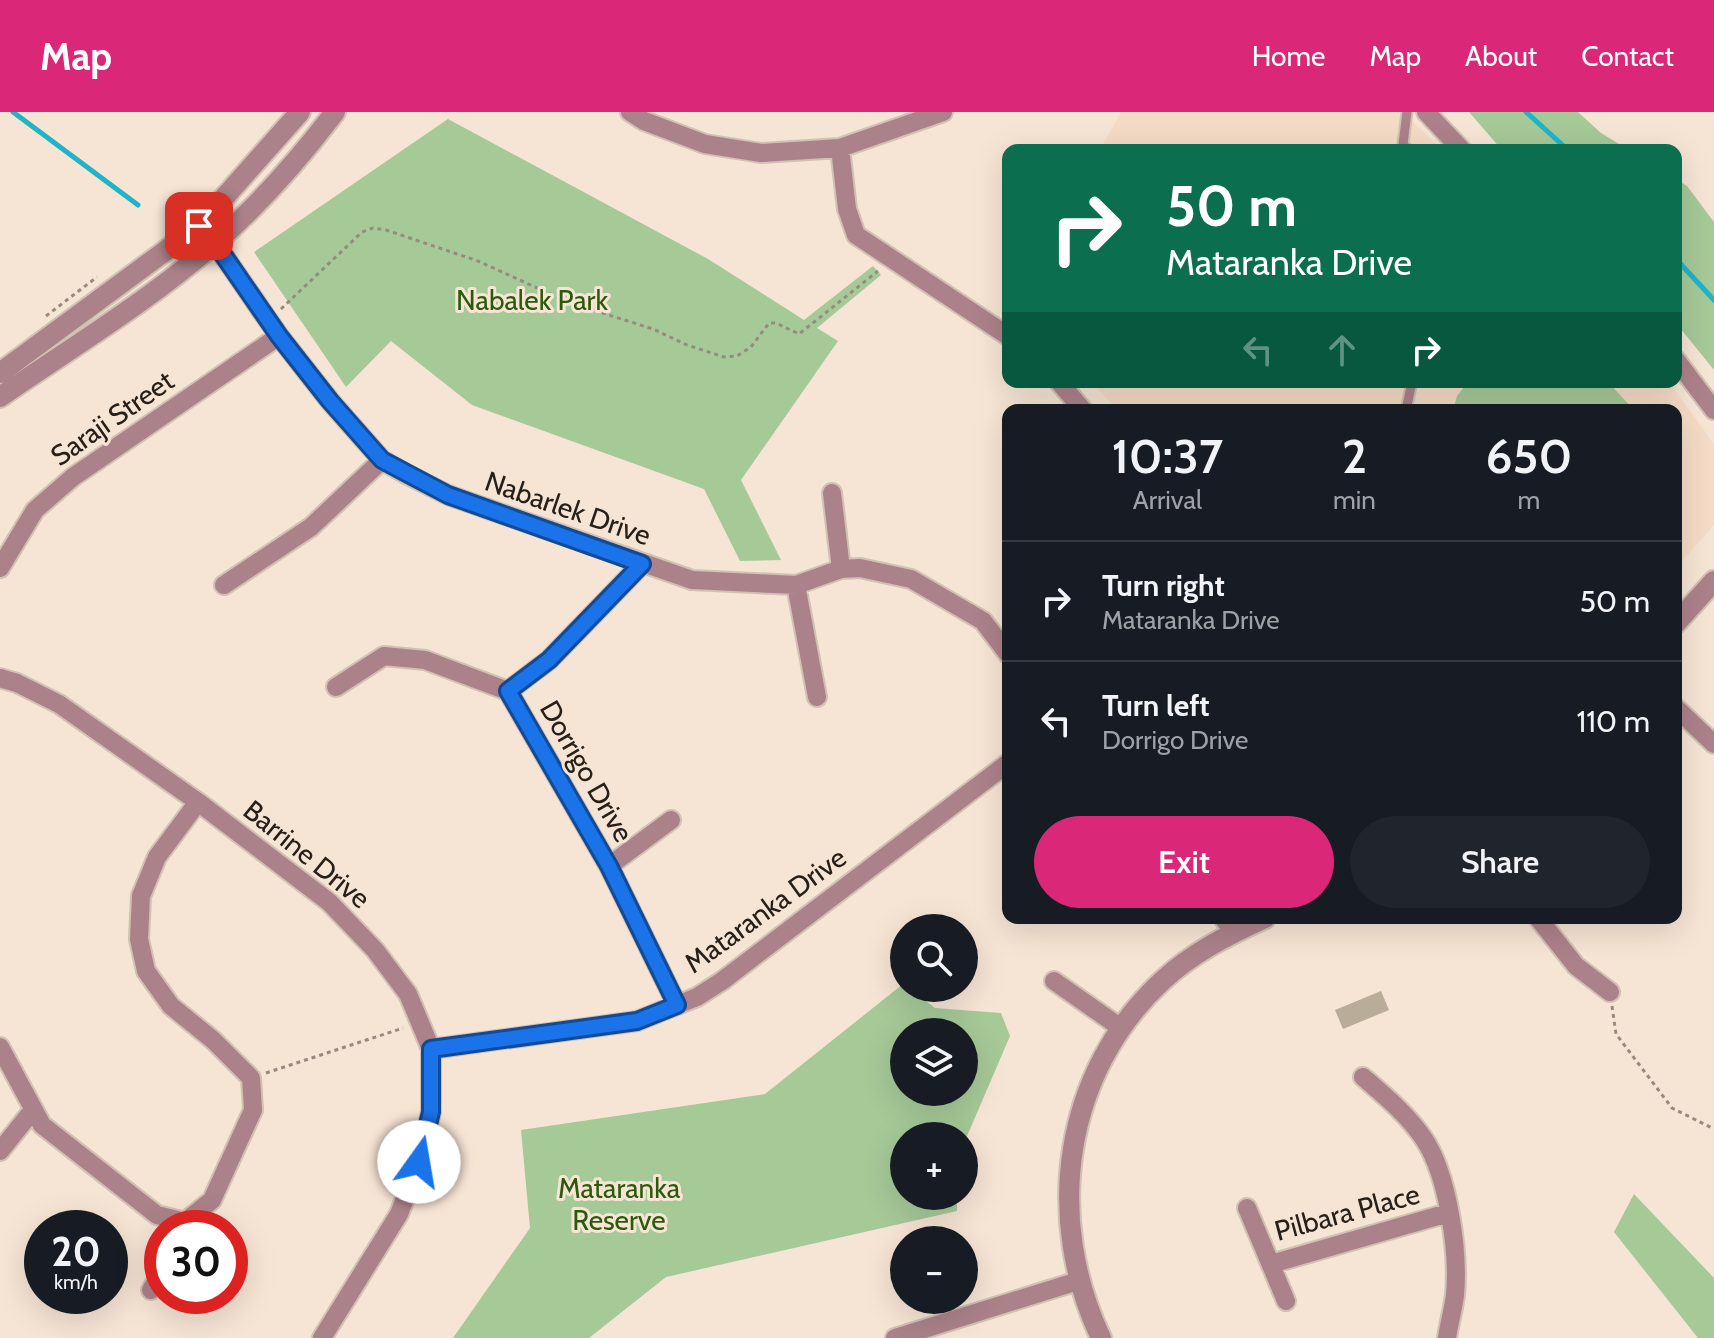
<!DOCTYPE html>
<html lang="en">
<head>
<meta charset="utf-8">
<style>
	:root { --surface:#171b24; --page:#20242c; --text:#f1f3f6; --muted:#9ea1a6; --line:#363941; --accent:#db2777 }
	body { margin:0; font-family:Cabin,sans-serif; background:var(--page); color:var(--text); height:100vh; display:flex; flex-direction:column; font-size:30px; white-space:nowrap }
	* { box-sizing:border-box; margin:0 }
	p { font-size:26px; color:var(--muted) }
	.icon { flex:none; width:44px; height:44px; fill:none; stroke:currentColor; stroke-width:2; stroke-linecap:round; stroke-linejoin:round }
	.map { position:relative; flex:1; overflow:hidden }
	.sheet { position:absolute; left:1002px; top:292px; width:680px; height:520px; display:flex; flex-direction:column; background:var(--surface); border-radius:16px; box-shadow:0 8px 32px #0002 }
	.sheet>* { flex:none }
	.banner { position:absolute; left:1002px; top:32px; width:680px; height:244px; border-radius:16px; box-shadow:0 8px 32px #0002; background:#0b6e4f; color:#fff; overflow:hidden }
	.fabs { position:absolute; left:890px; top:802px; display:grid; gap:16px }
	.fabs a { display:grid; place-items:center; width:88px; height:88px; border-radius:50%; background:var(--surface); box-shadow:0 8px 32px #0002; font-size:40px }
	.speed { position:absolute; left:24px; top:1098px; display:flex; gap:16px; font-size:40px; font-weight:700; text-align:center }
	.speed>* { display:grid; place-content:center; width:104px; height:104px; border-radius:50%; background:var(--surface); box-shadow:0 8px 32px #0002; line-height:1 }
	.speed small { font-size:20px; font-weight:400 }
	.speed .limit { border:12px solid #d22; background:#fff; color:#111 }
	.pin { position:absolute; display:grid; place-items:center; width:68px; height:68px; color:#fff; margin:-34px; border-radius:16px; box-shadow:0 4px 12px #0006 }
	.me { position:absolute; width:88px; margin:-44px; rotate:13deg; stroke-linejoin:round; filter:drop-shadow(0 0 6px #0008) }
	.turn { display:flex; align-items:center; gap:28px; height:168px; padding:0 32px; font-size:36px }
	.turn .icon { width:104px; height:104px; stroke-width:2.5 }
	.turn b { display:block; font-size:56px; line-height:68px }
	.lanes { display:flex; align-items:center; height:76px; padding:0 32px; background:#0003; justify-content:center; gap:40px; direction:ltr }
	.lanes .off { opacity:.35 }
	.eta { display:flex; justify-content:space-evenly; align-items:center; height:136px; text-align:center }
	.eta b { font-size:48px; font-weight:600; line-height:56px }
	.button { display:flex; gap:16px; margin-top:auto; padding:16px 32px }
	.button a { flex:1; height:92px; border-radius:48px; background:var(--accent); color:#fff; font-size:32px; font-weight:600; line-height:92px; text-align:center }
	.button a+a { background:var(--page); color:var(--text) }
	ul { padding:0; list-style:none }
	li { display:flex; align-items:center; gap:24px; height:120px; padding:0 32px; border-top:2px solid var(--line) }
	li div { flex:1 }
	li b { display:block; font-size:30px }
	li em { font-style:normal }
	header { display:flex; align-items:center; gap:48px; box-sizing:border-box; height:112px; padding:0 40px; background:var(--accent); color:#fff }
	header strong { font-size:38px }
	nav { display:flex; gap:44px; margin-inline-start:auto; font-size:28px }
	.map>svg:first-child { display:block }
	.built { fill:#f4dbc5 }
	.green { fill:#a6c998; fill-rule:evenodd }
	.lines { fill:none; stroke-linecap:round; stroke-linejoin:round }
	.stream { stroke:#20b4c6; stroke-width:5 }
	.building { fill:#b9ad9a }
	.service-casing { stroke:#d1c1b3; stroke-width:13 }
	.minor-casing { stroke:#d1c1b3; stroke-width:22 }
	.tertiary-casing { stroke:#d1c1b3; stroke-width:24 }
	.path { stroke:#978a7f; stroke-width:3; stroke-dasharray:4 4; stroke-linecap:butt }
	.service { stroke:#ac828a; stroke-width:9 }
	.minor { stroke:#ac828a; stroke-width:18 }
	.tertiary { stroke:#ac828a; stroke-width:20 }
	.route-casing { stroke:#114b97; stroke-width:20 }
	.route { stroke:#1a73e8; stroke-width:14 }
	.labels { text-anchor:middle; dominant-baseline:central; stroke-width:6; stroke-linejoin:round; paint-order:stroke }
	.park-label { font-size:28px; fill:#2b5a0c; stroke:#f6e4d4 }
	.street-label { font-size:28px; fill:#27201a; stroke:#f6e4d4 }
</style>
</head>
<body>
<header>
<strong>Map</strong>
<nav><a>Home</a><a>Map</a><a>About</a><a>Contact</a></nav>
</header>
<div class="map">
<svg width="1714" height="1226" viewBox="0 0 1714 1226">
	<rect width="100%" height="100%" fill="#f6e4d4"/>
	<path class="built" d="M1121,0H1403L1442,38H1100Z
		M1092,270H1669L1714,332V413L1676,456V298H1117Z"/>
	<path class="green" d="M1469,0H1578L1601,21L1629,38H1502Z
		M448,7L708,147L804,208L873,154L881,163L817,216L838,229L741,368L781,448L740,449L704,377L472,293L391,229L346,275L254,140Z
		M1676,67L1687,74L1714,110V258L1676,211Z
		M1468,270H1608L1634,298H1453L1457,284Z
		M903,872L904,876H908L935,896L1001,901L1010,924L964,1031V1024H904V1084H957V1099L666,1165L589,1226H453L530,1116L521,1018L765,982ZM964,920V980H904V920Z
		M1634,1082L1714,1166V1226H1698L1614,1120Z"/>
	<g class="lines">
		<path class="stream" d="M13,0L138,93
			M1526,0L1568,38
			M1676,147L1714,188"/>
	</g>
	<path class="building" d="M1381,879L1389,898L1343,917L1335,898Z"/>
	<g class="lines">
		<defs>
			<path id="service" d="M1407,0L1403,32L1408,38
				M1406,298L1412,270"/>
			<path id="minor" d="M630,0L644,9L705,32L761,41L840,36L943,0
				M1426,0L1462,38
				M840,36L847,97L856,123L1008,224
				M199,114L215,131L279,224L330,289L382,348L406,362L448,383L692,468L796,473L841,457L860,456L911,467L983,509L1008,542
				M1676,248L1714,298
				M1059,270L1083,298
				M832,381L841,457
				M0,456L35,398L73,365L279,224
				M224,473L311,415L382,348
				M796,473L817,585
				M0,566L17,571L59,592L198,690L329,790L375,838L408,882L431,937V1000L419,1050L399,1102L322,1226
				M336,575L384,544L425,548L508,579L609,754L677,893
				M508,579L549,548L642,452
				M1676,596L1714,632
				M609,754L671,708
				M1223,806L1234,820
				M1538,806L1576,854L1610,880
				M1054,869L1121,916
				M0,935L42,1013L157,1103L185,1110
				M431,937L637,909L697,885L722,869L1008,651
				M1363,965C1385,984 1408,1003 1424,1027C1448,1063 1459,1140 1455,1183C1453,1198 1449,1212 1447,1226
				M0,1039L33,998
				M1247,1096L1286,1189
				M185,1110L212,1088L253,998L251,966L213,928L171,894L146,859L139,827L141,784L157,745L198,690
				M1271,1152L1448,1101
				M151,1178L162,1160
				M895,1226L1078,1169"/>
			<path id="tertiary" d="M0,261L199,114L300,0
				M0,285C72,235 149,189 215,131C259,93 300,46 335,0
				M1676,511L1714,469
				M1101,1226C1044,1106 1063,961 1162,869C1192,841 1228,823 1265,806"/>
		</defs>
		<use href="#service" class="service-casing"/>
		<use href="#minor" class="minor-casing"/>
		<use href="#tertiary" class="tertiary-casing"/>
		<path class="path" d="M281,197L362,120L373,116L386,118L478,149L568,190L653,217L687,233L724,245L737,244L751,235L769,211H776L799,222L878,159
			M46,204L97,165
			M1612,894L1616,922L1672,996L1714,1017
			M266,961L403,916"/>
		<use href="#service" class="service"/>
		<use href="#minor" class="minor"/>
		<use href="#tertiary" class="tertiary"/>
	</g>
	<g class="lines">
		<defs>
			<path id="route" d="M199,114L215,131L279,224L330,289L382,348L448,383L642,452L549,548L508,579L609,754L677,893L637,909L431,937V1000L419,1050"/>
		</defs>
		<use href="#route" class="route-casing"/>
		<use href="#route" class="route"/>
	</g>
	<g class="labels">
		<g class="park-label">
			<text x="532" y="188">Nabalek Park</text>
			<text x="619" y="1076">Mataranka<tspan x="619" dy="32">Reserve</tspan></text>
		</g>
		<g class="street-label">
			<text transform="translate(112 306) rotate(-35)">Saraji Street</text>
			<text transform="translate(568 396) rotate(19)">Nabarlek Drive</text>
			<text transform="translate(587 659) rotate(60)">Dorrigo Drive</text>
			<text transform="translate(307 742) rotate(39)">Barrine Drive</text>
			<text transform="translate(765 798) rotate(-36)">Mataranka Drive</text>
			<text transform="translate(1347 1100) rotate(-15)">Pilbara Place</text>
		</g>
	</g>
</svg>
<div class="fabs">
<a><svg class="icon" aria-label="search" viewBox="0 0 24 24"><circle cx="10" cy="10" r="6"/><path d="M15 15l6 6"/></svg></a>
<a><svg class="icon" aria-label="layers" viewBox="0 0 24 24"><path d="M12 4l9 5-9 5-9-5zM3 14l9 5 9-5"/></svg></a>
<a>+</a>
<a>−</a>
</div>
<div class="speed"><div>20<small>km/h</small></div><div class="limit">30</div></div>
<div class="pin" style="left:199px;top:114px;background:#d93025"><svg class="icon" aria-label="arrive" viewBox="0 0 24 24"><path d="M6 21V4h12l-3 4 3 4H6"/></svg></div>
<svg class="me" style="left:419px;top:1050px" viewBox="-20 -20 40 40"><circle r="19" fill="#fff"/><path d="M0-13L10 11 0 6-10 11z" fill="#1a73e8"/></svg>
<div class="banner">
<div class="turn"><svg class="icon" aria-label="right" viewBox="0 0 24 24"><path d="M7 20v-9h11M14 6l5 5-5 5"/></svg><div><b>50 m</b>Mataranka Drive</div></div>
<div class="lanes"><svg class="icon off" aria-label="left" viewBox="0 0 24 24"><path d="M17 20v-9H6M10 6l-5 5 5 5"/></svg><svg class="icon off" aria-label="ahead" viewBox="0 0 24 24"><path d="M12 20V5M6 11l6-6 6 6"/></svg><svg class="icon" aria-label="right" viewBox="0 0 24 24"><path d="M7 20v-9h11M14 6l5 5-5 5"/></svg></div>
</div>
<section class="sheet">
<div class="eta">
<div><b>10:37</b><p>Arrival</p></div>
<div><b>2</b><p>min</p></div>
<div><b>650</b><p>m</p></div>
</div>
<ul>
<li><svg class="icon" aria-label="right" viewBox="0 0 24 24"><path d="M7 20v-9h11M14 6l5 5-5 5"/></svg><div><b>Turn right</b><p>Mataranka Drive</p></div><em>50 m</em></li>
<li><svg class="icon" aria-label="left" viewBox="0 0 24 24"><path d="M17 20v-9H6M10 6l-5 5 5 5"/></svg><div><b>Turn left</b><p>Dorrigo Drive</p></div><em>110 m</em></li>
</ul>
<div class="button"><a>Exit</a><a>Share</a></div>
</section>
</div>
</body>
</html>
